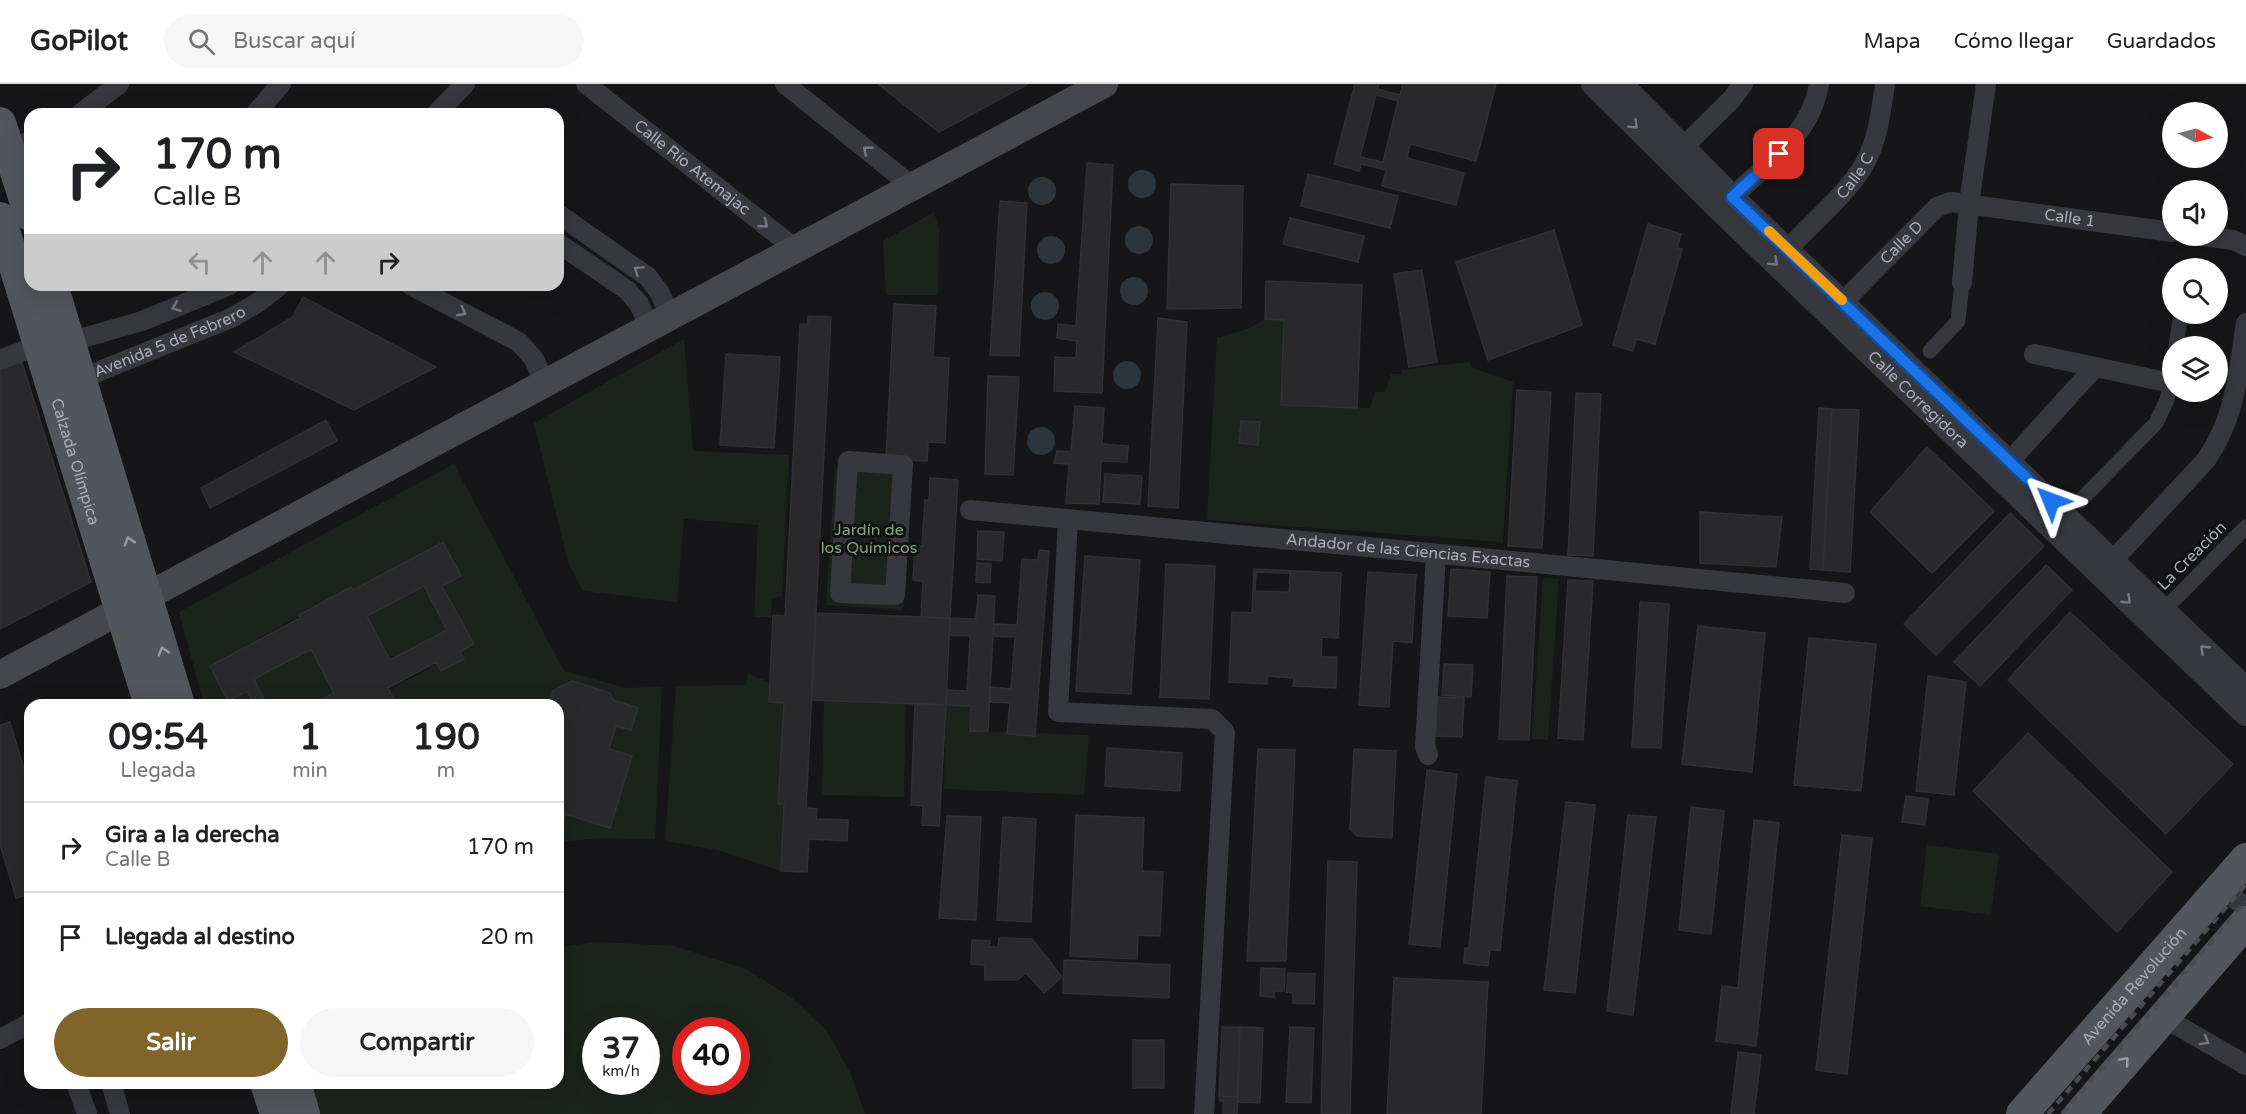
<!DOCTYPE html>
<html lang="es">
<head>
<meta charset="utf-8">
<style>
	:root { --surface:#fff; --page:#f6f6f6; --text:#202124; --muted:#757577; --line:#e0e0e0; --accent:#806429 }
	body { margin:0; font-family:"Varela Round",sans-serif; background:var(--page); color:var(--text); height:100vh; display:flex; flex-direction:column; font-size:22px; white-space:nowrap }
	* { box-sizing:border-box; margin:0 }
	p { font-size:20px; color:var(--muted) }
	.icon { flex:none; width:33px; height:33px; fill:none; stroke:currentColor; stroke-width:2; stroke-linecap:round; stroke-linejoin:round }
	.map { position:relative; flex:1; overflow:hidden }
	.side { position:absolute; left:24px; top:615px; width:540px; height:390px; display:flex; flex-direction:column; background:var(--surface); border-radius:18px; box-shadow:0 6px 24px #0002 }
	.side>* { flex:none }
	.banner { position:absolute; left:24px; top:24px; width:540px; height:183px; border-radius:18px; box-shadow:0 6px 24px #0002; background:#fff; color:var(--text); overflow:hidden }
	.needle { width:39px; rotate:97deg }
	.controls { position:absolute; left:2162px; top:18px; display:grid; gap:12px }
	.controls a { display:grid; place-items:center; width:66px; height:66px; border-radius:50%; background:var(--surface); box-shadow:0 6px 24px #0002; font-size:30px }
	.speed { position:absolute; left:582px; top:933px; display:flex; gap:12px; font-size:30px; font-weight:700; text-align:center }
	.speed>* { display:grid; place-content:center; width:78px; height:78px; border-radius:50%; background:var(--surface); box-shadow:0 6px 24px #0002; line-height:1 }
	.speed small { font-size:15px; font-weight:400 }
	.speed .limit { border:9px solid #d22; background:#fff; color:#111 }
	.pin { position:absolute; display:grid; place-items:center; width:51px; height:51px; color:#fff; margin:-26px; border-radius:12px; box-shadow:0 3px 9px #0006 }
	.me { position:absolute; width:66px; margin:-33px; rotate:314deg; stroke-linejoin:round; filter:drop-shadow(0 0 4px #0008) }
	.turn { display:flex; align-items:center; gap:21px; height:126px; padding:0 30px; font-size:27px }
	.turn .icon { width:78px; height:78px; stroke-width:2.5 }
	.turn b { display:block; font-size:42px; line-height:51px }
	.lanes { display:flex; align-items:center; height:57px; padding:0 30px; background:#0003; justify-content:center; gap:30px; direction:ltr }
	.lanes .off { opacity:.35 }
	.eta { display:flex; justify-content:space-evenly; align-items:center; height:102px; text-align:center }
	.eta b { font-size:36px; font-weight:800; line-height:42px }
	.action { display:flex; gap:12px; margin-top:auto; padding:12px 30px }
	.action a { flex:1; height:69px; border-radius:36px; background:var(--accent); color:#fff; font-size:24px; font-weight:800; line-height:69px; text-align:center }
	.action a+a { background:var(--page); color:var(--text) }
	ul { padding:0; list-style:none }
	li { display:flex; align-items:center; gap:18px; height:90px; padding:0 30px; border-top:2px solid var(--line) }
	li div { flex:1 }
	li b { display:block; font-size:22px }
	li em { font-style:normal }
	header { display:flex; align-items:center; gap:36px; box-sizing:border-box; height:84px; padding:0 30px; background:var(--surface); border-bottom:2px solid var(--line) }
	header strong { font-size:28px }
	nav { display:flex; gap:33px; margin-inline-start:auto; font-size:21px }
	.search { width:420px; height:54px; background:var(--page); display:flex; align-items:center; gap:15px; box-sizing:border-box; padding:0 21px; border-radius:33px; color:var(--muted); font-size:22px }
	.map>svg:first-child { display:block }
	.green { fill:#1c231d; fill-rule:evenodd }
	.water { fill:#2c353c }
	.building { fill:#29292c; stroke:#303034; stroke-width:1.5; fill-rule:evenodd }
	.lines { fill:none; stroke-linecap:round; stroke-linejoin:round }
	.pedestrian { stroke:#37383d; stroke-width:15 }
	.minor { stroke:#37383d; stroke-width:20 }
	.tertiary { stroke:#37383d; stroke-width:24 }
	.secondary { stroke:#45474d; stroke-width:28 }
	.primary { stroke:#53555c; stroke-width:32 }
	.rail { stroke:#4a4c52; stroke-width:4.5; stroke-dasharray:8 6; stroke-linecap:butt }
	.oneway { stroke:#757881 }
	.oneway2 { stroke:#979ba6 }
	.route-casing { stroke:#114b97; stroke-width:15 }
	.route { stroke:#1a73e8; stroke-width:10 }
	.slow { stroke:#f59e0b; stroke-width:10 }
	.labels { text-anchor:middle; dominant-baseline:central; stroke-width:6; stroke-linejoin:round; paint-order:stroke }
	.street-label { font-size:16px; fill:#a8acb8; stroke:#111113 }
	.park-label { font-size:16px; fill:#7ea481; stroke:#111113 }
</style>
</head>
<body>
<header>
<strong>GoPilot</strong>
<div class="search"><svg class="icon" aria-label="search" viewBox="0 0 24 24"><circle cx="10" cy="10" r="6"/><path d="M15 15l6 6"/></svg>Buscar aquí</div>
<nav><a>Mapa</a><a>Cómo llegar</a><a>Guardados</a></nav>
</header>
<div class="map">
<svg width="2246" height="1030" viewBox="0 0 2246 1030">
	<rect width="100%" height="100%" fill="#161618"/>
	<path class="green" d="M934,128L939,146L938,211H886L883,157Z
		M1265,235L1284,236L1281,321L1370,324L1375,308H1385L1391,290H1401V286L1469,278L1472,284L1513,298L1503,458L1207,436L1217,254L1248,245Z
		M684,255L693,367L789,371L782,512L772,515L771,533H754L758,441L684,435L677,518L583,507L568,478L534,339Z
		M454,380L564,587L626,604L662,603L655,755L601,754L558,758V621H388L395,617L389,606L474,560L442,502L461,491L443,458L353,506L350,503L210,582L228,616L247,607L254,621H204L179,528Z
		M835,384L912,390L903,526L826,521Z
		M1543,494L1559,495L1548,656L1532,655Z
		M424,502L447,546L390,576L367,532Z
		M311,565L334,609L311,621H267L254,595Z
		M748,590L770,598L769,618L784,619L778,720H784L781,787L717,766L665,757L676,602L746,601Z
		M824,611L906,616L904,713L822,711Z
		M946,621L971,622L970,647L1089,651L1084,711L944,705Z
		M1927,761L1999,770L1991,831L1920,822Z
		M598,858L674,862L746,885L792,914L826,946L850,988L865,1030H320L311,999H558V863ZM596,946H646V998H596ZM686,946H736V998H686Z"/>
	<path class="water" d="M1128 100a14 14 0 1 1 28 0a14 14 0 1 1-28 0Z
		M1028 107a14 14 0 1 1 28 0a14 14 0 1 1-28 0Z
		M1125 156a14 14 0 1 1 28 0a14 14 0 1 1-28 0Z
		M1037 166a14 14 0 1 1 28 0a14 14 0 1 1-28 0Z
		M1120 207a14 14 0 1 1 28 0a14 14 0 1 1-28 0Z
		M1031 222a14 14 0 1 1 28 0a14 14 0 1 1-28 0Z
		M1113 291a14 14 0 1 1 28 0a14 14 0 1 1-28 0Z
		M1027 357a14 14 0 1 1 28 0a14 14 0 1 1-28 0Z"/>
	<path class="building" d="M878,0H1028L939,48Z
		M1355,0H1496L1476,77L1410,60L1407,74L1464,89L1456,121L1382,102L1386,86L1361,80L1359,87L1334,80Z
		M1379,0H1403L1400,11L1377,5Z
		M1376,11L1398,17L1383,78L1360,73Z
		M1087,79L1113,81L1102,309L1054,307L1055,273L1076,274L1077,257L1057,254L1058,240L1076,242Z
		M1308,90L1398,112L1390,144L1301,122Z
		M1171,100L1243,102L1241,224L1167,225Z
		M1000,117L1027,119L1019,272L990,271Z
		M1290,134L1364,152L1358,178L1283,160Z
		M1648,140L1681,150L1677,164L1682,165L1655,260L1636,255L1633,267L1613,261Z
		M1554,146L1582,241L1488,276L1456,178Z
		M1422,186L1437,278L1409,283L1394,190Z
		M1266,197L1362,201L1357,324L1281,321L1284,236L1265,235Z
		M303,213L436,283L354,326L234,268L293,233Z
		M894,220L936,222L933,273L949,274L945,359L928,358L927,377L886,375Z
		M808,232L831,233L806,724L817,725L816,735L848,736L847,757L809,755L807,788L781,787L784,720H778L784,619L769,618L773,531L785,532L800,240H808Z
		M1158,234L1187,238L1178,424L1148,422Z
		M19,269L91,498L0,545V278Z
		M726,270L780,273L774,364L720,361Z
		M988,292L1019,293L1013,391L985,390Z
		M1517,306L1551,308L1542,464L1508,462Z
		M1576,309L1601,310L1593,472L1568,471Z
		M1075,322L1104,324L1102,360L1128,362L1127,378L1101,377L1099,420L1066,419L1069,380L1054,379L1057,367L1071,368Z
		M1819,324L1832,325L1823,486L1810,485Z
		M1832,325L1859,326L1850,488L1823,486Z
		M326,336L337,357L210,424L201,404Z
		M1241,337L1260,338L1258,361L1239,359Z
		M1927,363L1994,427L1932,489L1870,428Z
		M1105,390L1142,392L1140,420L1103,418Z
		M930,394L958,396L950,534L921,533L923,497L913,496L915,461L922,462L925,416L929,417Z
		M1700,428L1782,433L1776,483L1700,479Z
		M2010,429L2044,462L1936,571L1904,540Z
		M978,447L1004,448L1002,477L977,475Z
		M443,458L461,492L442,502L474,560L460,568L464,575L441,587L436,578L388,604L395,617L388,621H362L360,618L356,621H311L334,609L311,565L254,595L267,621H254L247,607L228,617L210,582L300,534L299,531L351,503L353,506ZM424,502L447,546L390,576L367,532Z
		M1039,466L1049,467L1035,652L1007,650L1010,619L990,618V603L1011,605L1015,553L993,552L994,540L1017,541L1022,475L1038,476Z
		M1085,472L1140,476L1131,610L1076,607Z
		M977,479L991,480L990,499L976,498Z
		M1166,480L1215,482L1209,615L1160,613Z
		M2046,481L2072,506L1980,602L1954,578Z
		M1254,485L1341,489L1338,554L1322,553L1321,573H1337L1336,604L1293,602L1294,594L1267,592V600L1229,598L1232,528L1252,529Z
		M1451,485L1490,488L1487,534L1448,532Z
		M1256,488L1290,489L1289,508L1255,507Z
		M1368,488L1416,491L1412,559L1393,557L1389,623L1359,621Z
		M1507,492L1537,493L1529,656L1499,655Z
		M1568,496L1593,497L1583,656L1558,654Z
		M978,511L995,512L988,647H970L971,622L946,621L947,606L967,607L970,552L949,551L950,534L976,535Z
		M1640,518L1669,520L1661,664L1632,663Z
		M2070,528L2233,680L2166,750L2008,596Z
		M816,529L950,534L946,621L812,616Z
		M1698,542L1765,549L1752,688L1682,680Z
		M1809,554L1876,560L1861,707L1794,701Z
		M1444,580L1473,581L1471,613L1442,611Z
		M1928,592L1966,598L1954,711L1916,707Z
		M572,597L610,609L613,616L638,624L631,646L616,642L609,665L632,672L610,744L565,730L560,745L558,744V621H525L535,616L550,620L553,607Z
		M1437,613L1464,614L1462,653L1436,652Z
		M915,619L946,621L939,742L922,741L923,722L911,721Z
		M10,638L30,705V810L16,814L0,760V641Z
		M2028,649L2172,788L2117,848L1973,707Z
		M1107,664L1182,669L1180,707L1105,702Z
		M1258,665L1295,666L1286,877H1247Z
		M1354,665L1396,667L1392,754L1357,752L1350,745Z
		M1427,686L1457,690L1440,863L1409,860Z
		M1486,693L1517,697L1500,867L1490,866L1488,882L1464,879L1465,864H1469Z
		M1906,712L1928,715L1925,741L1902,738Z
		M1566,718L1595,721L1575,909L1544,906Z
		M1691,723L1724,727L1711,850L1679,846Z
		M1076,731L1144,734L1142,787L1163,788L1160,852L1138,851L1137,875L1070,872Z
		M1628,731L1656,733L1633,931L1607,927Z
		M947,732L981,733L976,836L939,834Z
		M1003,733L1036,735L1031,838L997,836Z
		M1754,736L1779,739L1756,962L1716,957L1722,902L1738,904Z
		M1842,751L1872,754L1847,990L1816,986Z
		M1328,777L1357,778L1350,1030H1321Z
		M999,854L1032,855L1062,893L1044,909L1026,889L1017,896H985V881L971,880L972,856L990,857L989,863H998Z
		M1064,876L1170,881L1169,914L1063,909Z
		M1261,884L1285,885L1284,907H1274V913L1260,912Z
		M1288,889L1315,890L1314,920L1293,919V909L1287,908Z
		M1394,894L1488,898L1481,1030H1387Z
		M1222,943H1240L1238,1013L1219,1012Z
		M1240,943L1263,944L1260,1019L1237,1018Z
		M1290,943L1314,944L1311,1019L1286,1018Z
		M1133,956H1164V1004H1133Z
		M1738,968L1761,971L1754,1030H1731Z
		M1219,1012L1238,1013L1237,1030H1223V1017H1220Z"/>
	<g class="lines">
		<path class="pedestrian" d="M2176,262L2181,230
			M1930,267L1958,237L1962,199
			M2080,417L2156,339L2167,316L2172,291
			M2164,526L2246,443"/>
		<g class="minor">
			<path id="s1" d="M586,0L797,166"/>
			<path d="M785,0L913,103"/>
			<path d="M80,30L119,0"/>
			<path d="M255,30L281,0"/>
			<path d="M436,30L465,0"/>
			<path d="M1683,63L1731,16L1743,0"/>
			<path d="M8,66L30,57"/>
			<path d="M1723,123C1759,83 1810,57 1819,0"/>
			<path d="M558,130L648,193L660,209L670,233"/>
			<path d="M2201,152L2233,156L2246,162"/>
			<path d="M558,159L627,206L639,220L650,244"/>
			<path id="s2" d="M1789,164C1813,138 1845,112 1864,81C1878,56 1881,27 1885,0"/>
			<path d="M1962,199L1969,120L1986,0"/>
			<path d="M410,201L519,258L534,275L545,300"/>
			<path id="s3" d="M1844,217L1937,123L1951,118L2172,148"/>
			<path d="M2034,270L2171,299"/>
			<path d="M0,276L39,261L69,258L142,237L230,201"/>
			<path id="s4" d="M70,299L231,234L259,218L280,201"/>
			<path d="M848,377L903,381L895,511L840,509Z"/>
			<path d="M2000,388L2095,283"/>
			<path id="s5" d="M970,426C1262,453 1553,480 1845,509"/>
			<path d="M1068,435L1058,628L1212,635L1225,648L1204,1030"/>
			<path d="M2102,488L2206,376C2236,332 2238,290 2246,239"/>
			<path d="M1428,671L1425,662L1436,471"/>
			<path d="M2221,806L2246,822"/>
			<path d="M2163,933L2246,981"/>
			<path d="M0,955L30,939"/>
			<path d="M76,999L87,1030"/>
			<path d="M111,999L120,1030"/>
		</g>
		<g class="tertiary">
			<path id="s6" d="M1593,0L1720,126L2246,630"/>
			<path d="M1621,0L1732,113L2246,605"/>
		</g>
		<path class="secondary" d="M0,591L1104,0"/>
		<g class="primary">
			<path d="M0,39L30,131"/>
			<path id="s7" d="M0,134L150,621"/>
			<path d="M52,201L179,621"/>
			<path d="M266,999L276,1030"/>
			<path d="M295,999L304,1030"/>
			<path id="s8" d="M2022,1030L2246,775"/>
			<path d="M2080,1030L2246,838"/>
		</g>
		<path class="rail" d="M2048,1030L2246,800
			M2062,1030L2246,818"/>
	</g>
	<defs><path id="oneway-chevron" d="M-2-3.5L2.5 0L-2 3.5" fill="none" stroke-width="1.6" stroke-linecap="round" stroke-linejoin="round" transform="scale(1.5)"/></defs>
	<g class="oneway">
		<use href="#oneway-chevron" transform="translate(1634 41) rotate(45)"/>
		<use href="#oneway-chevron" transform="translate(867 66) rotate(-141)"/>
		<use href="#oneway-chevron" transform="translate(764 140) rotate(38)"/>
		<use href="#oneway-chevron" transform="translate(1774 178) rotate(44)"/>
		<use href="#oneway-chevron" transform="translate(638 186) rotate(-145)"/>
		<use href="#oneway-chevron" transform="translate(176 223) rotate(159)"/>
		<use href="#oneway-chevron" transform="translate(462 228) rotate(28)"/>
		<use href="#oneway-chevron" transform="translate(2127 516) rotate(44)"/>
		<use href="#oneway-chevron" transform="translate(2204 565) rotate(-136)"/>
		<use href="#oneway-chevron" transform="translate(2205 957) rotate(30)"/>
	</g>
	<g class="oneway2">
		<use href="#oneway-chevron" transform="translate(129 457) rotate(-107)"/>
		<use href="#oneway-chevron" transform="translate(163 567) rotate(-107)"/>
		<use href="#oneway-chevron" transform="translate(2125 977) rotate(-49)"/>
	</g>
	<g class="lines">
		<defs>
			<path id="route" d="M1779,70L1732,113L2051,417"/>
		</defs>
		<use href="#route" class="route-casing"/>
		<use href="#route" class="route"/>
		<path class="slow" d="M1769,147L1842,216"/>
	</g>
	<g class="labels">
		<g class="street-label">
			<text stroke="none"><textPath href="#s1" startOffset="135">Calle Río Atemajac</textPath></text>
			<text stroke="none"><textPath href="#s2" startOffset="98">Calle C</textPath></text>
			<text stroke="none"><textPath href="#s3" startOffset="267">Calle 1</textPath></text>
			<text stroke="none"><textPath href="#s3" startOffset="82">Calle D</textPath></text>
			<text stroke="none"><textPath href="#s4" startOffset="108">Avenida 5 de Febrero</textPath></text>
			<text stroke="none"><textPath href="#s6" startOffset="453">Calle Corregidora</textPath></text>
			<text stroke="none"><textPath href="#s7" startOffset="255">Calzada Olímpica</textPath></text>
			<text stroke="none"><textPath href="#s5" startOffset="440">Andador de las Ciencias Exactas</textPath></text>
			<text transform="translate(2192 472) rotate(-45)">La Creación</text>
			<text stroke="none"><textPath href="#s8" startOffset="170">Avenida Revolución</textPath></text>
		</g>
		<g class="park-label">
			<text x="869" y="446">Jardín de<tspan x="869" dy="18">los Químicos</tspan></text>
		</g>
	</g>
</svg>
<div class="controls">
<a><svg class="needle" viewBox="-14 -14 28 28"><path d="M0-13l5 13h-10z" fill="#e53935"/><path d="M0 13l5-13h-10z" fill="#757577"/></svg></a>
<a><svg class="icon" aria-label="sound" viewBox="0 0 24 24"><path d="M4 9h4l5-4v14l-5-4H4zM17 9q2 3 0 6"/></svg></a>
<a><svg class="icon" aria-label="search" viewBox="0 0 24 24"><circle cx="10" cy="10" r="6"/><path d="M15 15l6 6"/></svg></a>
<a><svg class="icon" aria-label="layers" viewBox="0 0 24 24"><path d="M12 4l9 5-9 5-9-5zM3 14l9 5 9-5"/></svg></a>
</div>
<div class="speed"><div>37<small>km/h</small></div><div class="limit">40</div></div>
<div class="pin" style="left:1779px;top:70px;background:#d93025"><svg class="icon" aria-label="arrive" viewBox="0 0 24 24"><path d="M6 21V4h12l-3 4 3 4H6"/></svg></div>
<svg class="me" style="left:2051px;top:417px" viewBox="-20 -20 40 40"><path d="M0-17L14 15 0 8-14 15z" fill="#1a73e8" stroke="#fff" stroke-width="4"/></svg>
<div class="banner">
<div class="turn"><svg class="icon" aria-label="right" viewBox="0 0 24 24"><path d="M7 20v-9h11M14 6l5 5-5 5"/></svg><div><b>170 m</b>Calle B</div></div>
<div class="lanes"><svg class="icon off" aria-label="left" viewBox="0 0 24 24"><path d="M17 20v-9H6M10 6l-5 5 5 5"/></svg><svg class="icon off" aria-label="ahead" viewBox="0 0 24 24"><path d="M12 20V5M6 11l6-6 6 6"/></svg><svg class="icon off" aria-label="ahead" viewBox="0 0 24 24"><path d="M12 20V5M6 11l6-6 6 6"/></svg><svg class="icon" aria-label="right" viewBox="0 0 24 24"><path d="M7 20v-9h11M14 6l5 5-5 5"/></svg></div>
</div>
<section class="side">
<div class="eta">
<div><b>09:54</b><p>Llegada</p></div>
<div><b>1</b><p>min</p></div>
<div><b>190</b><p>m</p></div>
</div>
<ul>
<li><svg class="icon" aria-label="right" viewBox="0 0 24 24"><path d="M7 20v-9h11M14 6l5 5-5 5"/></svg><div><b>Gira a la derecha</b><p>Calle B</p></div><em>170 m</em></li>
<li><svg class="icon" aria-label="arrive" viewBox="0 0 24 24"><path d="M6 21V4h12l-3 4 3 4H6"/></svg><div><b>Llegada al destino</b></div><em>20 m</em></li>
</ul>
<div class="action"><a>Salir</a><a>Compartir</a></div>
</section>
</div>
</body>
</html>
